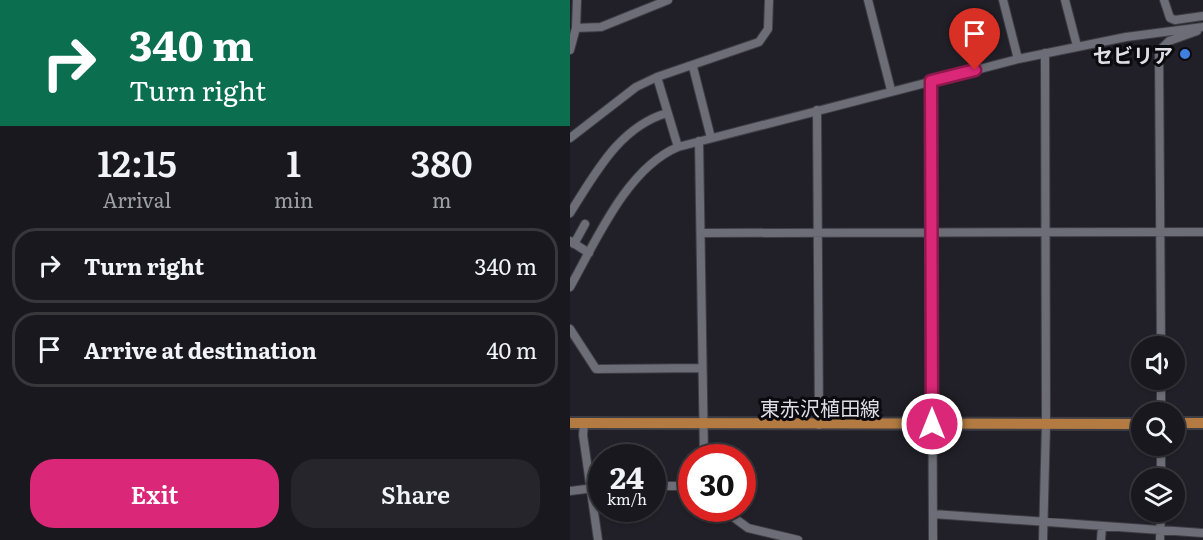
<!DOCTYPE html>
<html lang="en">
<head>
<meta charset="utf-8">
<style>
	:root { --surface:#19181e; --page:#26252b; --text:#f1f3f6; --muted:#9fa0a4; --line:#37373c; --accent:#db2777 }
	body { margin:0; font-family:Literata,"Noto Sans JP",serif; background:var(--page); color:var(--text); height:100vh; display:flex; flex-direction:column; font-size:22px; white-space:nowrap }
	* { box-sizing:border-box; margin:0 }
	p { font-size:20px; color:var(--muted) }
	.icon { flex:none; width:33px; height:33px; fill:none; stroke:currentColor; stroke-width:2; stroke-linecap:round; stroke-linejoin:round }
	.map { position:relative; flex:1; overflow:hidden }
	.details { display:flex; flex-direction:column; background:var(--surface); width:570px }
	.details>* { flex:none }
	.top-card { background:#0b6e4f; color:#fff; overflow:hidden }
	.buttons { position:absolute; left:561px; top:336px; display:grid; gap:12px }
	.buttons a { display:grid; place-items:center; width:54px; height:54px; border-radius:50%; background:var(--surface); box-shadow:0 2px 4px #0004,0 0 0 2px var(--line); font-size:30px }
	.speed { position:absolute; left:18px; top:444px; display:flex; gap:12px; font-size:30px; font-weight:700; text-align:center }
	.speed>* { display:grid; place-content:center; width:78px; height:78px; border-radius:50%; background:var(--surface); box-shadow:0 2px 4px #0004,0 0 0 2px var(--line); line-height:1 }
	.speed small { font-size:15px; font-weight:400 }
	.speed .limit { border:9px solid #d22; background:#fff; color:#111 }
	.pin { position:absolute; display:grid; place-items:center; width:51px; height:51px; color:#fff; margin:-62px -26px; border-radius:50% 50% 50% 0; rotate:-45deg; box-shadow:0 0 6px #0007 }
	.pin .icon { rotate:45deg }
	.me { position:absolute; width:66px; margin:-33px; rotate:0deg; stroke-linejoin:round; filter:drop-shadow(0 0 4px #0008) }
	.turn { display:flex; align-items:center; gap:21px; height:126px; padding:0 30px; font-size:27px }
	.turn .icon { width:78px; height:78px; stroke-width:2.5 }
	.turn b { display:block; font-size:42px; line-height:51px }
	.eta { display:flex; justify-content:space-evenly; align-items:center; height:102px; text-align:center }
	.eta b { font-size:36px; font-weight:600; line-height:42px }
	.primary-button { display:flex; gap:12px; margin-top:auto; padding:12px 30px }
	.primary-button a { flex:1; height:69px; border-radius:24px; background:var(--accent); color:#fff; font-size:24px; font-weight:600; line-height:69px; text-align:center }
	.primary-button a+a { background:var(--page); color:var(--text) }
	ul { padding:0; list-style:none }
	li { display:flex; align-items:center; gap:18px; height:75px; margin:0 12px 9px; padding:0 18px; border:3px solid var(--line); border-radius:24px }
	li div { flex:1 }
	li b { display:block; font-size:22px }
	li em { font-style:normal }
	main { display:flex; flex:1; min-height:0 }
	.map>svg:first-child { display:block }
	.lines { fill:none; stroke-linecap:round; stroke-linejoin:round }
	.minor-casing { stroke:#3e3d44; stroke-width:10 }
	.major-casing { stroke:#3e3d44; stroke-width:14 }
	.minor { stroke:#6d6d77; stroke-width:8 }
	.major { stroke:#b37b41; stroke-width:10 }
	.route-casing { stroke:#8e194d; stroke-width:15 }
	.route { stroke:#db2777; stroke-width:10 }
	.shop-dot { fill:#3f7fe0; stroke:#0b0a0e; stroke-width:2 }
	.labels { text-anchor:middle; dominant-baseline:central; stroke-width:6; stroke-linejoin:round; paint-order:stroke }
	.poi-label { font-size:20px; font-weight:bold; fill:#dedee4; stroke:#0b0a0e; text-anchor:end }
	.street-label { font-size:20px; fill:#dedee4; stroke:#0b0a0e }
</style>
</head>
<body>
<main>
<section class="details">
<div class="top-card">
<div class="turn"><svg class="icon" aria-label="right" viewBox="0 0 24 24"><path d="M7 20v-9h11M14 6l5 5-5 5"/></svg><div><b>340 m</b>Turn right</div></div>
</div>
<div class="eta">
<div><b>12:15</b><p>Arrival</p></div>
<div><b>1</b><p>min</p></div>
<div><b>380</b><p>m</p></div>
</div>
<ul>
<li><svg class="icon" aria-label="right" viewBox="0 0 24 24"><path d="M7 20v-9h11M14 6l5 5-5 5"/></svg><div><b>Turn right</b></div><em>340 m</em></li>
<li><svg class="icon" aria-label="arrive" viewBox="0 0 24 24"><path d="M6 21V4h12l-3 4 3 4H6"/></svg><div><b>Arrive at destination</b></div><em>40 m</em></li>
</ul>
<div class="primary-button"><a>Exit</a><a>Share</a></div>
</section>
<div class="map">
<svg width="633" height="540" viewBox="0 0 633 540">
	<rect width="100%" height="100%" fill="#212028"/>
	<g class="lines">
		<defs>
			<path id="minor" d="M298,0L321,90
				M433,0L448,59
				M495,0L507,46
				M594,0L600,18L605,20L633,16
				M6,28L31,27L98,0
				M0,50L6,28L7,0
				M123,67L141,138
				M87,77L108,147
				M361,81L363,540
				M247,110L249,425
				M0,138L66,87L87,77L189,42L198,29L199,0
				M129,141L134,458
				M0,213C25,174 49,127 97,113
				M131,233L633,232
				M0,241L19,253
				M4,244L15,224
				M0,287C26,241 57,168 108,147L448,59L556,37L633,27
				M0,329L26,369L132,368
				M591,346L589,51L599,41L627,31
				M591,380V412
				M14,424L13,435L28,540
				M591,478V446
				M82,486H122
				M0,491L32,487
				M151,508L178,528L228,540
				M363,514L633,533
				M473,540L476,424L475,53
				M531,540L532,527
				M590,540L591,512"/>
			<path id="major" d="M0,423L572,424
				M604,423H633"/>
		</defs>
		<use href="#minor" class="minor-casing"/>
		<use href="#major" class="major-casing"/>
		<use href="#minor" class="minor"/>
		<use href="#major" class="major"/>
	</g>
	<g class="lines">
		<defs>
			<path id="route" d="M362,424L361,81L405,70"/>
		</defs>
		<use href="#route" class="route-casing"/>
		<use href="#route" class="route"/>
	</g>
	<circle class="shop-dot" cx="615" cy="54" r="6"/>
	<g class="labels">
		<g class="poi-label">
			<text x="603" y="54">セビリア</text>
		</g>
		<g class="street-label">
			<text x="250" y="407">東赤沢植田線</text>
		</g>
	</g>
</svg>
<div class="buttons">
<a><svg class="icon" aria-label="sound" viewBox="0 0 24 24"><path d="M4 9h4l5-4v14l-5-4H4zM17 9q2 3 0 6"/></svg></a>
<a><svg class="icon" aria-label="search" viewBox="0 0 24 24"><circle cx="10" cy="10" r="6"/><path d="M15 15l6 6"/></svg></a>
<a><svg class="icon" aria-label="layers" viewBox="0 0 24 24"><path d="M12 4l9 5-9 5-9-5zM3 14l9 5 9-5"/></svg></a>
</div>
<div class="speed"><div>24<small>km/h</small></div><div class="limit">30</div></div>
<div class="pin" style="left:405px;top:70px;background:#d93025"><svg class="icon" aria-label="arrive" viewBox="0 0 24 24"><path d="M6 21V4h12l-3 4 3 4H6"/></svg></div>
<svg class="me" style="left:362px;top:424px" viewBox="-20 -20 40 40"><circle r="17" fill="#db2777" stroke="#fff" stroke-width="3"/><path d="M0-11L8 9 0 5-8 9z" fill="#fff"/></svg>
</div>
</main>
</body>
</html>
